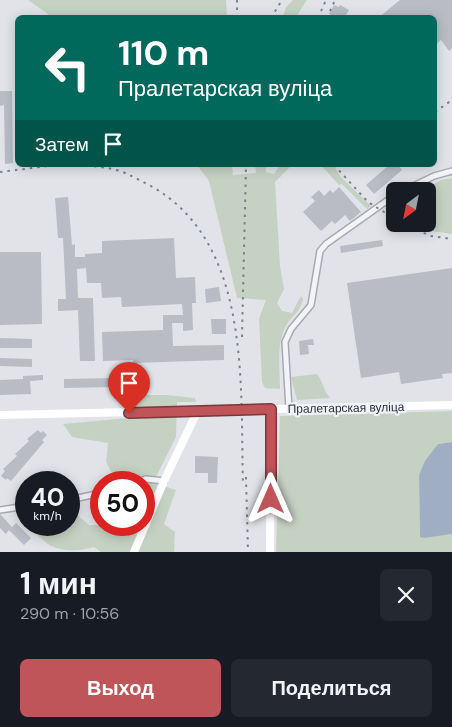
<!DOCTYPE html>
<html lang="ru">
<head>
<meta charset="utf-8">
<style>
	:root { --surface:#171b24; --page:#242831; --text:#f1f3f6; --muted:#9ea1a6; --accent:#bf5459 }
	body { margin:0; font-family:"DM Sans",sans-serif; background:var(--page); color:var(--text); height:100vh; display:flex; flex-direction:column; font-size:19px; white-space:nowrap }
	* { box-sizing:border-box; margin:0 }
	p { font-size:16px; color:var(--muted) }
	.icon { flex:none; width:28px; height:28px; fill:none; stroke:currentColor; stroke-width:2; stroke-linecap:round; stroke-linejoin:round }
	.map { position:relative; height:552px; overflow:hidden }
	.details { display:flex; flex-direction:column; background:var(--surface); flex:1 }
	.details>* { flex:none }
	.hud { position:absolute; left:15px; top:15px; width:422px; height:152px; border-radius:8px; box-shadow:0 2px 12px #0003; background:#00695c; color:#fff; overflow:hidden }
	.needle { width:32px; rotate:212deg }
	.controls { position:absolute; left:386px; top:182px; display:grid; gap:10px }
	.controls a { display:grid; place-items:center; width:50px; height:50px; border-radius:8px; background:var(--surface); box-shadow:0 2px 12px #0003; font-size:25px }
	.speed { position:absolute; left:15px; top:471px; display:flex; gap:10px; font-size:25px; font-weight:700; text-align:center }
	.speed>* { display:grid; place-content:center; width:65px; height:65px; border-radius:50%; background:var(--surface); box-shadow:0 2px 12px #0003; line-height:1 }
	.speed small { font-size:12px; font-weight:400 }
	.speed .limit { border:8px solid #d22; background:#fff; color:#111 }
	.pin { position:absolute; display:grid; place-items:center; width:42px; height:42px; color:#fff; margin:-51px -21px; border-radius:50% 50% 50% 0; rotate:-45deg; box-shadow:0 0 5px #0007 }
	.pin .icon { rotate:45deg }
	.me { position:absolute; width:55px; margin:-28px; rotate:0deg; stroke-linejoin:round; filter:drop-shadow(0 0 4px #0008) }
	.turn { display:flex; align-items:center; gap:18px; height:105px; padding:0 20px; font-size:22px }
	.turn .icon { width:65px; height:65px; stroke-width:2.5 }
	.turn b { display:block; font-size:35px; line-height:42px }
	.then { display:flex; align-items:center; height:48px; padding:0 20px; background:#0003; gap:10px; font-size:19px }
	.round { display:grid; place-items:center; flex:none; width:52px; height:52px; border-radius:8px; background:var(--page) }
	.summary { display:flex; align-items:center; justify-content:space-between; height:85px; padding:0 20px }
	h1 { font-size:30px; font-weight:800; line-height:38px }
	.action { display:flex; gap:10px; margin-top:auto; padding:10px 20px }
	.action a { flex:1; height:58px; border-radius:8px; background:var(--accent); color:#fff; font-size:20px; font-weight:800; line-height:58px; text-align:center }
	.action a+a { background:var(--page); color:var(--text) }
	.map>svg:first-child { display:block }
	.green { fill:#c5d1c3 }
	.water { fill:#a0aec4 }
	.building { fill:#b9bcc4 }
	.lines { fill:none; stroke-linecap:round; stroke-linejoin:round }
	.minor-casing { stroke:#a7aab2; stroke-width:8 }
	.minor { stroke:#f3f4f7; stroke-width:5 }
	.secondary { stroke:#fff; stroke-width:8 }
	.rail { stroke:#7c8290; stroke-width:2; stroke-dasharray:2.5 5; stroke-linecap:butt }
	.route-casing { stroke:#7c373a; stroke-width:12 }
	.route { stroke:#bf5459; stroke-width:9 }
	.labels { text-anchor:middle; dominant-baseline:central; stroke-width:4.5; stroke-linejoin:round; paint-order:stroke }
	.street-label { font-size:12px; fill:#2b303e; stroke:#f0f2f6 }
</style>
</head>
<body>
<div class="map">
<svg width="452" height="552" viewBox="0 0 452 552">
	<rect width="100%" height="100%" fill="#e1e3e8"/>
	<path class="green" d="M28,0H226L227,17H52Z
		M293,0H307L296,17H283L286,7Z
		M197,165H232L233,175L256,173L255,165H266V172L274,174L280,165H292L275,182L280,266L284,289L277,303L282,311L292,313L301,296L303,299C299,314 293,314 286,326C276,344 280,368 280,389L265,388L262,382L259,319L266,300L237,298L209,181Z
		M321,165H333L341,177L371,206L367,209L342,184L339,185Z
		M452,178V234L431,231L412,224H428V214L430,209L428,191H425V189L441,180Z
		M317,374C323,381 323,390 330,398L297,400L291,377Z
		M129,395H166L195,398L196,402H177L176,437L153,483L176,490L164,524L175,532L174,552H101L94,547C79,551 66,552 51,546C42,540 38,534 28,529V525H69V508L89,525H144V482H115L114,476L106,462L108,443L72,437L63,424L128,418Z
		M452,411V442L438,444L419,475L420,537H430L452,534V552H276L280,416Z"/>
	<path class="water" d="M452,442V534L424,538L420,537L419,475L425,461L438,444Z"/>
	<path class="building" d="M400,0H452V48L449,51L441,40L435,45V18H378Z
		M334,5L339,7L340,5L349,10L344,18H336L329,14Z
		M0,91H12L13,163L5,164L4,105L0,106Z
		M389,165H398L402,170L374,194L366,185Z
		M339,187L361,212L350,221L345,215L335,224L332,221L321,231L303,212L315,201L311,197L319,190L324,196L330,190L333,193Z
		M68,197L72,245L75,244V257H85V254L102,253V241L174,238L176,278L195,277L196,303H192L193,330L183,331V323H172L173,346L224,345V360L133,363V360L103,361L102,332L163,330V315H183L182,304L122,307L121,297L102,298L101,283H87L86,268L77,269L78,298H93L95,361H80L78,310L58,311V299H66L63,238H58L55,198Z
		M382,240L383,246L341,253L340,246Z
		M0,252H41L42,324L0,325Z
		M452,268V373L442,374L443,378L401,384L399,372L361,378L347,283Z
		M219,287L221,301L206,303L205,289Z
		M211,319H226V334H212Z
		M0,338L32,339V348H0Z
		M313,339L314,345H308L309,354L300,355L299,341Z
		M0,358L32,359V367L0,366Z
		M43,375V380L30,381L31,394L0,395V380L23,379V376Z
		M113,378V387L64,388V379Z
		M38,430L41,433L43,431L47,435L42,440L44,442L11,481L7,478L6,480L1,476L5,471L3,469L17,456L15,454L29,441L27,439Z
		M195,456L218,457L217,483H208V473H195Z
		M0,514L12,527L16,523L31,538L24,545L9,530L6,534L0,528Z"/>
	<g class="lines">
		<defs>
			<path id="minor" d="M403,191L434,176L452,171
				M289,409L285,342L291,329L311,305L320,251L326,244L395,195
				M136,482L146,479L164,481
				M69,500L101,493
				M0,510L26,506"/>
		</defs>
		<use href="#minor" class="minor-casing"/>
		<use href="#minor" class="minor"/>
		<path class="secondary" d="M0,415L452,405
			M134,552L164,481L197,412
			M270,552L271,409"/>
		<path class="rail" d="M237,0V18
			M271,18L282,0
			M318,18L326,0
			M327,18L335,0
			M435,112L452,100
			M79,165C93,166 106,167 120,171C131,175 141,181 151,186C252,243 240,385 243,485
			M334,165L368,202L395,219
			M0,172L56,165
			M403,224L431,236L452,239
			M242,337L246,165
			M246,477L248,552"/>
	</g>
	<g class="lines">
		<defs>
			<path id="route" d="M129,413L271,409V499"/>
		</defs>
		<use href="#route" class="route-casing"/>
		<use href="#route" class="route"/>
	</g>
	<g class="labels">
		<g class="street-label">
			<text transform="translate(346 408) rotate(-1)">Пралетарская вуліца</text>
		</g>
	</g>
</svg>
<div class="controls">
<a><svg class="needle" viewBox="-14 -14 28 28"><path d="M0-13l5 13h-10z" fill="#e53935"/><path d="M0 13l5-13h-10z" fill="#9ea1a6"/></svg></a>
</div>
<div class="speed"><div>40<small>km/h</small></div><div class="limit">50</div></div>
<div class="pin" style="left:129px;top:413px;background:#d93025"><svg class="icon" aria-label="arrive" viewBox="0 0 24 24"><path d="M6 21V4h12l-3 4 3 4H6"/></svg></div>
<svg class="me" style="left:271px;top:499px" viewBox="-20 -20 40 40"><path d="M0-17L14 15 0 8-14 15z" fill="#bf5459" stroke="#fff" stroke-width="4"/></svg>
<div class="hud">
<div class="turn"><svg class="icon" aria-label="left" viewBox="0 0 24 24"><path d="M17 20v-9H6M10 6l-5 5 5 5"/></svg><div><b>110 m</b>Пралетарская вуліца</div></div>
<div class="then">Затем<svg class="icon" aria-label="arrive" viewBox="0 0 24 24"><path d="M6 21V4h12l-3 4 3 4H6"/></svg></div>
</div>
</div>
<section class="details">
<div class="summary"><div><h1>1 мин</h1><p>290 m · 10:56</p></div><a class="round"><svg class="icon" aria-label="close" viewBox="0 0 24 24"><path d="M6 6l12 12M18 6L6 18"/></svg></a></div>
<div class="action"><a>Выход</a><a>Поделиться</a></div>
</section>
</body>
</html>
